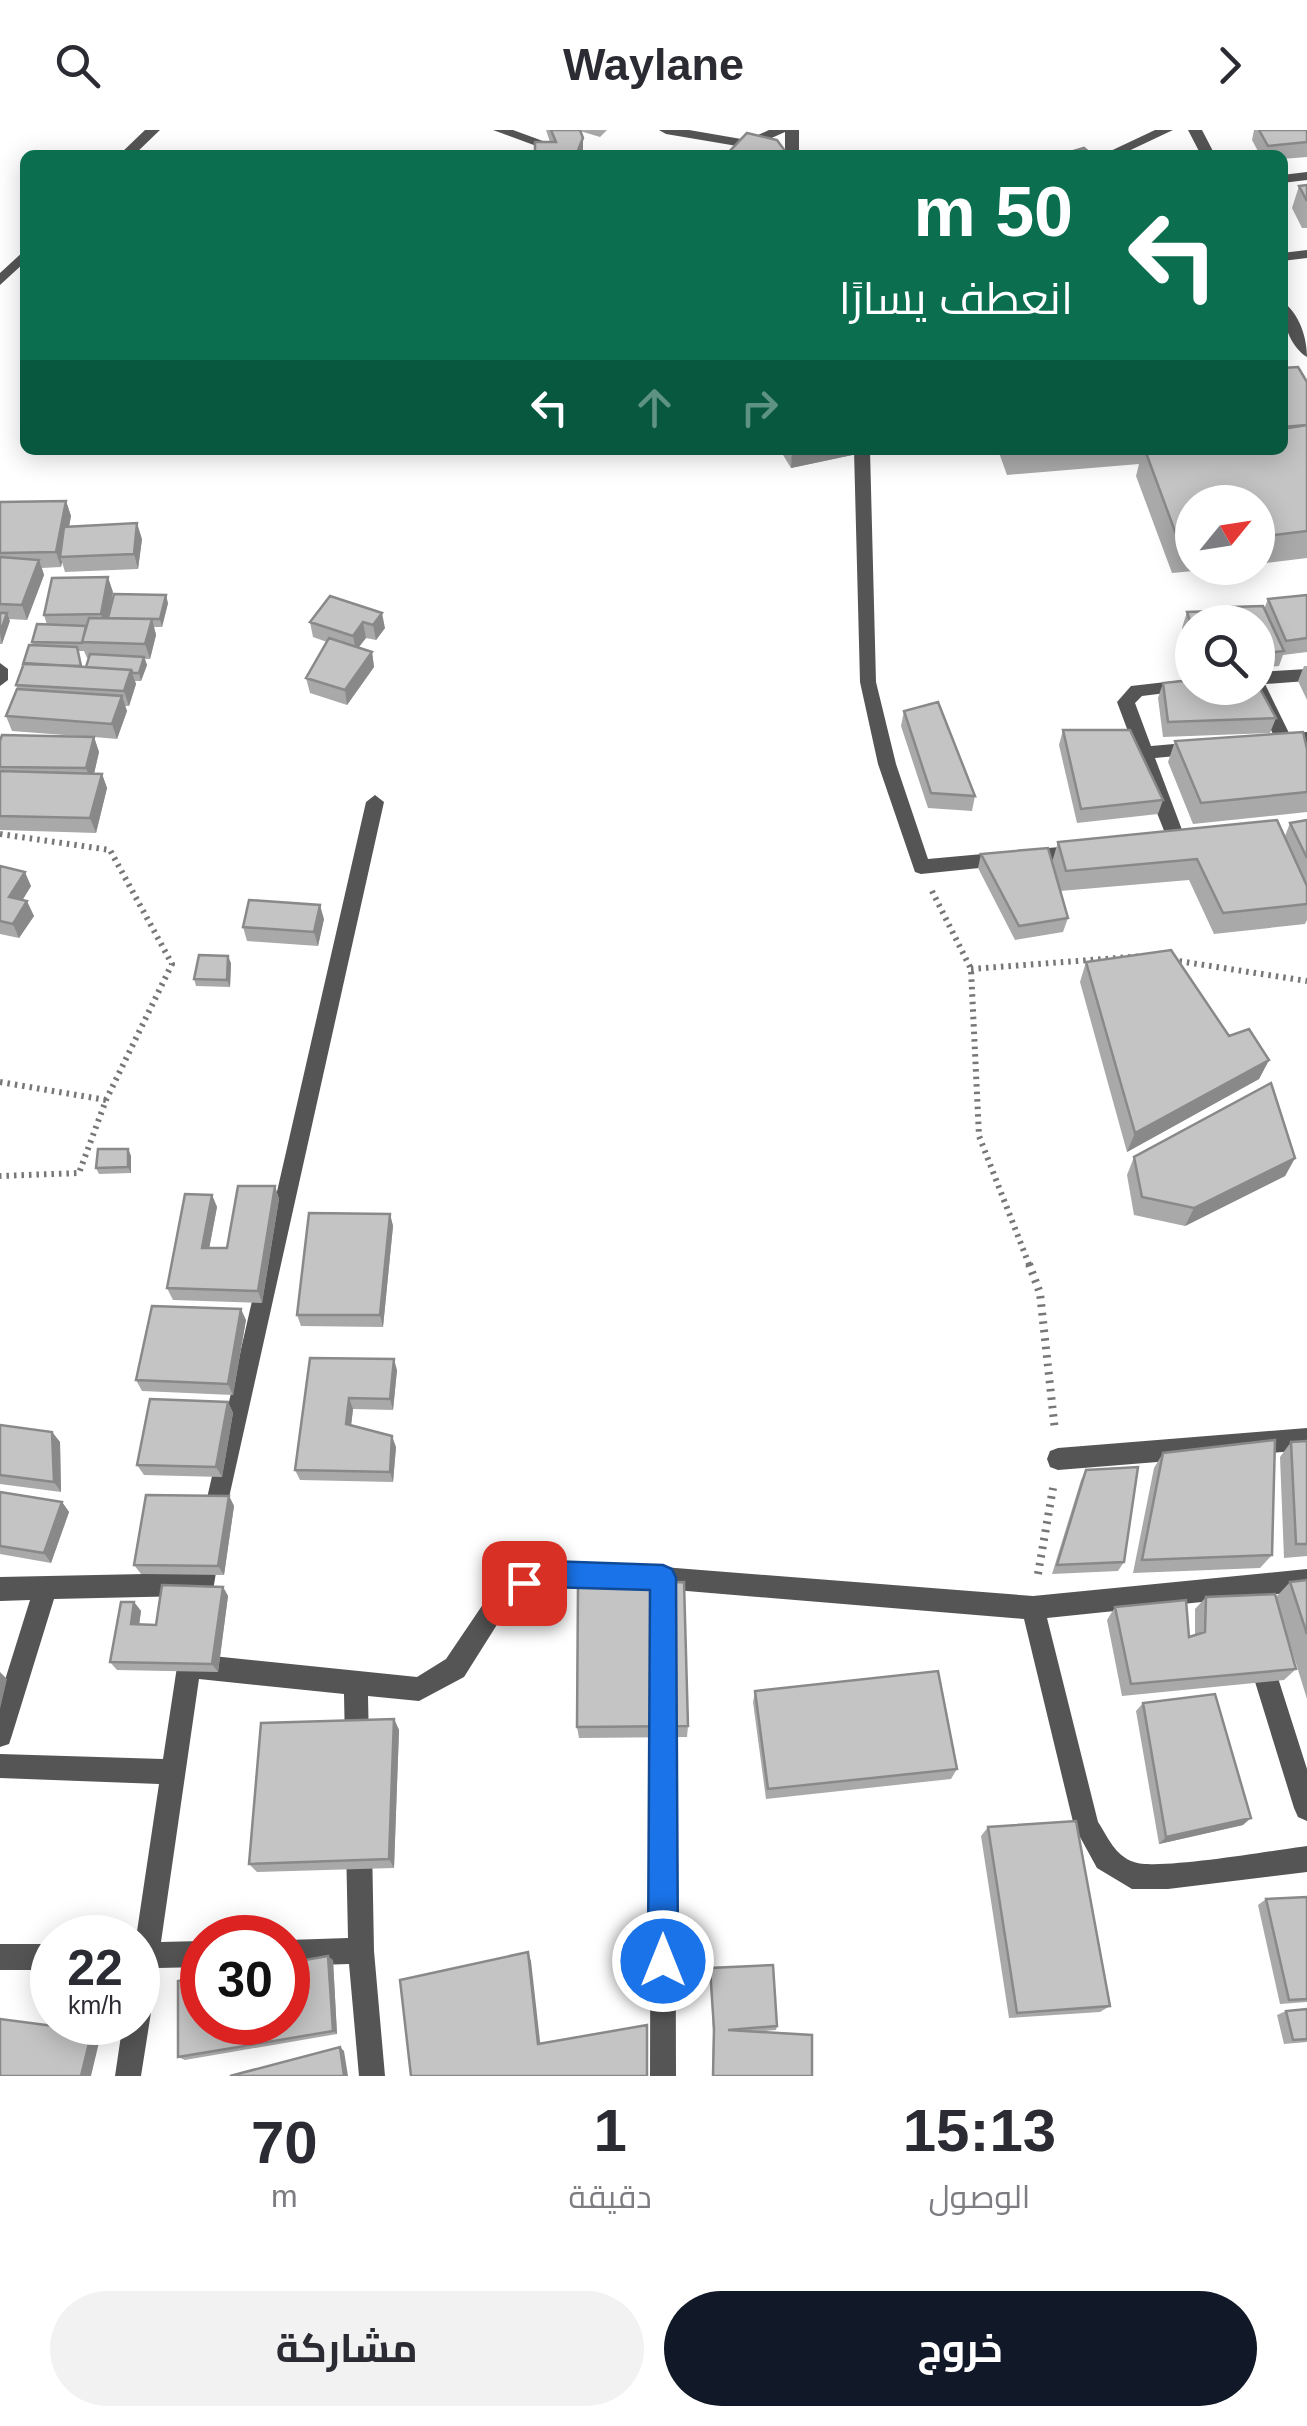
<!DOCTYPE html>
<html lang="ar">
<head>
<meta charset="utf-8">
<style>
	:root { --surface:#fff; --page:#f2f2f3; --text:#2b2b33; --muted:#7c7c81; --accent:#111827 }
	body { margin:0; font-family:Arial,Cairo,sans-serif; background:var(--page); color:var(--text); direction:rtl; height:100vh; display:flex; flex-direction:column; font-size:38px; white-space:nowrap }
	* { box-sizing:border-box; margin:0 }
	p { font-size:32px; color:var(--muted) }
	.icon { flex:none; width:55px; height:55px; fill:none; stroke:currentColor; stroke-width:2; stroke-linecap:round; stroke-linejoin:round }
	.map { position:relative; height:1946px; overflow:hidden; direction:ltr }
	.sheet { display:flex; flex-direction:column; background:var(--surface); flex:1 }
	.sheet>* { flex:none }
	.top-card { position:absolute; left:20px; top:20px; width:1268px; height:305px; border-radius:15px; box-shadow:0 5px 25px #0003; direction:rtl; background:#0b6e4f; color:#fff; overflow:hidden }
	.needle { width:65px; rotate:60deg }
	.tools { position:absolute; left:1175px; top:355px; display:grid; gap:20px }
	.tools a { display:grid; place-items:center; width:100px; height:100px; border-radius:50%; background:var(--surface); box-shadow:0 5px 25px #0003; font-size:50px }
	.speed { position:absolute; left:30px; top:1785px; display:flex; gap:20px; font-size:50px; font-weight:700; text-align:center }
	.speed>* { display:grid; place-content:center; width:130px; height:130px; border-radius:50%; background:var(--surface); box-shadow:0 5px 25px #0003; line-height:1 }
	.speed small { font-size:25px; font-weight:400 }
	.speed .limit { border:15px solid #d22; background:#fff; color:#111 }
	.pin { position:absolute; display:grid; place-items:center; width:85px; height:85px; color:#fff; margin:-42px; border-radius:20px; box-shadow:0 5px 15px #0006 }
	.me { position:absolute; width:110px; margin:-55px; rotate:0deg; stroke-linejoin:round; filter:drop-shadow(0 0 8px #0008) }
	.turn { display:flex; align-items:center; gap:35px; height:210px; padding:0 50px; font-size:45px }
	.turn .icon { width:130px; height:130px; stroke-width:2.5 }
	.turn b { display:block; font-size:70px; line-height:85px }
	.lanes { display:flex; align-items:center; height:95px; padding:0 50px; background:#0003; justify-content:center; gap:50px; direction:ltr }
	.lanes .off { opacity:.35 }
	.eta { display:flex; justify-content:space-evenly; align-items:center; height:170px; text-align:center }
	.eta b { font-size:60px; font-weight:700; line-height:70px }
	.button { display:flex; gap:20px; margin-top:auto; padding:20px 50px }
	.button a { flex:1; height:115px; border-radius:60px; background:var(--accent); color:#fff; font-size:40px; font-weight:700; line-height:115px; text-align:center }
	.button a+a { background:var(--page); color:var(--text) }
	header { display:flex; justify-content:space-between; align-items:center; height:130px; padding:0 50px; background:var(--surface); font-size:45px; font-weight:700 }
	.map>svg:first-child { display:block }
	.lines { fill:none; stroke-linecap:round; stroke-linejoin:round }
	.path-far1 { stroke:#777; stroke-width:6; stroke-dasharray:2.5 5; stroke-linecap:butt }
	.path { stroke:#777; stroke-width:8; stroke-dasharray:2.5 6; stroke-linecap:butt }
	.minor { fill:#555; fill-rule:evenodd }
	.tertiary { fill:#555; fill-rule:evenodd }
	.wall { fill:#a9a9a9; fill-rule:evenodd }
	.shaded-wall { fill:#898989 }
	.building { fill:#c4c4c4; stroke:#898989; stroke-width:2.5 }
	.route { fill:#1a73e8; stroke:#114b97; stroke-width:2.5 }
</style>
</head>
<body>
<header><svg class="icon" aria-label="forward" viewBox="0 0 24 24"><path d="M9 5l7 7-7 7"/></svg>Waylane<svg class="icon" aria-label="search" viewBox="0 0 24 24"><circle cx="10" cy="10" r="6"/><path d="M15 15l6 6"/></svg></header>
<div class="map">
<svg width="1307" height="1946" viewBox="0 0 1307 1946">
	<rect width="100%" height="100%" fill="#fff"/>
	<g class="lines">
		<path class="path-far1" d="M0,704L110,720L172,834L106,970L79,1043L0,1046
			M932,761L971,839L979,1006L1030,1137
			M1172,830L1307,851
			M971,839L1144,826
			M0,952L106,970"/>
		<path class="path" d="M1029,1134L1040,1163L1055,1301
			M1038,1444L1053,1358"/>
		<path class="minor" d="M145,0H160L134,25H119Z
			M493,0H513L581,25H561Z
			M659,0H689L747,10L769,0H799V25H785V2L749,18L666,4Z
			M1155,0H1173L1120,25H1102Z
			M1307,42V50L1282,53V45Z
			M25,120V132L0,155V143Z
			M1307,120V128L1282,131V123Z
			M854,320H870L876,552L896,634L928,729L1081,715L1087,717L1090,722L1087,727L921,744L915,742L878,634L860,552Z
			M0,533L8,539V550L0,556Z
			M1307,539V551L1265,554L1289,603L1307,602V614H1278L1250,558H1258V542Z
			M1192,549V558L1198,559L1142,566L1135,573L1151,616L1197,612L1206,618L1197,624L1155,628L1187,713L1178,720L1169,713L1133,623L1135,620L1117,572L1131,556Z
			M375,665L384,672L224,1390L221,1398L213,1401L205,1398L202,1390L366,672Z
			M1307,1298V1320L1058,1340L1050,1337L1047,1329L1050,1321L1058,1318Z
			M208,1408L216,1411L220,1419L209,1484L205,1492L197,1496L189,1492L185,1484L188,1466L54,1469L12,1605L9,1614L0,1617V1566L30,1470L0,1471V1447L192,1443L200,1411Z
			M548,1433L663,1437L1033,1466L1307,1439V1461L1047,1488L1098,1692C1108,1707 1115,1726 1134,1732C1157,1741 1275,1720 1307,1716V1742L1168,1759H1132L1097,1738L1074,1696L1024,1489L675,1460L671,1487L663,1491L655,1487L651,1459L548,1455L531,1462L510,1474L464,1547L419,1571L368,1566L369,1615L366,1624L357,1627L348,1624L345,1615L344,1564L199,1549L161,1812L202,1811V1837L158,1838L141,1946H115L123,1892H138L136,1808L159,1654L0,1648V1624L163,1629L180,1517L184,1509L192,1505L200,1509L203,1525L417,1547L446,1529L494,1458Z
			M1259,1514L1267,1518L1271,1526L1307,1639V1691L1298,1687L1294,1678L1247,1526L1251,1518Z
			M663,1571L672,1574L675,1583L676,1946H650L651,1583L654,1574Z
			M359,1701L368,1705L372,1714L374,1821L385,1946H359L349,1834L288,1836V1810L348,1808L346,1714L350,1705Z
			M0,1814H52V1840H0Z"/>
		<path class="tertiary" d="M1188,0H1202L1215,25H1201Z
			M1282,171C1299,183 1307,207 1307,227C1290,217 1282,191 1282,171Z"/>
	</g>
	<path class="wall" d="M546,0H607L600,7L580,1L583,25H535V12H550Z
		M1254,0H1307V27L1282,29V25H1260L1252,10Z
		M1307,55V98H1302L1292,78L1299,56Z
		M1307,252V428L1258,434V372H1192V438H1225L1172,443L1136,346L1139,334L1007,345L998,320H1282Z
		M780,320H876L791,338Z
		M66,371L71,386L69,397L142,409L138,439L65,442L62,432L61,437L42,438L44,445L27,490L9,489L2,514H0V372Z
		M113,462L108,487L168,473L162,497H154L156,505L150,529H145L147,535L141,551H135L136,554L129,576H125L127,581L117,609L94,607L99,622L94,643L102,644L107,658L96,703L0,700V611L91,607L12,601L6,586L18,560L16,555L33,515L32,512L47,495L44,485ZM78,521H84L87,528H89L86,537H82Z
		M1307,465V522L1283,525L1279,536L1258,538V492H1192V526L1182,498L1187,482L1222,491H1228L1232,477L1264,479L1268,469Z
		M330,466L385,498L376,510L366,508L358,517L372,522L374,537L347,575L310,563L306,548L327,512L313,507L310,492Z
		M1304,536H1307V570L1298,551Z
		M1163,553L1276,588L1270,603L1163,607L1158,568Z
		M904,581L975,666L972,681L928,678L901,596Z
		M1063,600L1163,670L1158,684L1077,693L1059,615Z
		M1175,611L1307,619V682L1193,694L1168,632Z
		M1307,690V790L1305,794L1214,804L1189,750L1060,761L1068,788L1063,802L1015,810L978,738L981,724L1052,732L1058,712L1285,706L1290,693Z
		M0,736L31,756L22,770L34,786L19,808L0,804Z
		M324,789L318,816L247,811L243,797Z
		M1086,832L1229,906L1269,930L1259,949L1127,1022L1080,852Z
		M231,833L230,857L196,856L194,849Z
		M128,1019L131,1026V1043L99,1044L96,1038Z
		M1134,1027L1295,1028L1285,1046L1185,1096L1134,1085L1127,1045Z
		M275,1056L279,1069L262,1173L173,1170L167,1158L212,1065L217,1077L209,1118H227Z
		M390,1084L393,1096L383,1197L301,1196L297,1185Z
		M246,1190L233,1265L142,1261L136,1250Z
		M310,1228L397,1240L393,1280L353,1279L351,1295L396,1317L393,1352L300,1350L295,1340Z
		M228,1272L233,1283L222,1347L144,1345L137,1335Z
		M0,1295L52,1302L60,1312L61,1362L0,1354Z
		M1307,1311V1426L1284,1428L1280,1327L1291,1312Z
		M1163,1323L1272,1425L1260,1438L1133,1443L1154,1338Z
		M1086,1340L1124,1432L1118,1441L1052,1444L1081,1350Z
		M0,1362L62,1372L69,1382L51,1433L0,1424Z
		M229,1366L234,1376L224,1445L141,1444L134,1435Z
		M1307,1450V1569L1285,1498L1296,1539L1284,1550L1122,1566L1107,1490L1115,1477L1189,1507L1195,1505V1479L1206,1467H1276L1290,1452Z
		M223,1457L228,1466L218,1542L117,1540L110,1532L134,1472L141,1481L139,1494L156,1495Z
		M755,1561L957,1639L951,1649L766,1669L753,1572Z
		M1143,1573L1243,1695L1159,1714L1136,1581Z
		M394,1589L399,1600L394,1738L257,1742L249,1734Z
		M688,1596L687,1607L579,1608L577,1597Z
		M988,1697L1110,1876L1100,1882L1009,1888L981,1706Z
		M1307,1767V1872L1280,1874L1258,1775L1266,1769Z
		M333,1830L337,1904L185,1930L178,1927Z
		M710,1838L777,1896L776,1900L755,1902L812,1946H712L713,1903Z
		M1307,1879V1912L1284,1914L1277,1885L1286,1881Z"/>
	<path class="shaded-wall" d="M583,8V25H576Z
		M792,320H876L791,338Z
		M66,371L71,386L63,427H60L62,432L61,437L56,422Z
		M137,393L142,409L138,439L134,424Z
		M39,430L44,445L27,490L22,475Z
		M108,447L113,462L106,499L101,484Z
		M166,465L168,473L162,497L160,489Z
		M7,483L10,491L2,514L0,503Z
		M382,483L385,498L376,510L373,495Z
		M152,489L156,505L150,529L145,514Z
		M363,492L366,508L356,521L353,506Z
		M372,522L374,537L347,575L345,560Z
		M144,527L147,535L141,551L139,543Z
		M131,540L136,554L129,576L124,561Z
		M122,566L127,581L117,609L112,594Z
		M94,607L99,622L92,653L86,638Z
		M102,644L107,658L96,703L90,688Z
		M25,742L31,756L16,781L9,767Z
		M27,771L34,786L19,808L13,794Z
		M320,775L324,789L318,816L314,802Z
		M228,826L231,833L230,857L227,850Z
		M1269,930L1259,949L1127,1022L1135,1003Z
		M128,1019L131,1026V1043L128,1037Z
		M1295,1028L1285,1046L1185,1096L1194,1078Z
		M275,1056L279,1069L262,1173L258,1161Z
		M212,1065L217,1077L207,1130L202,1118Z
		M390,1084L393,1096L383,1197L380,1185Z
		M241,1179L246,1190L233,1265L228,1254Z
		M394,1229L397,1240L393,1280L390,1269Z
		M349,1268L353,1279L350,1305L346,1294Z
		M228,1272L233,1283L222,1347L216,1337Z
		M52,1302L60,1312L61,1362L54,1352Z
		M392,1306L396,1317L393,1352L390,1342Z
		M229,1366L234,1376L224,1445L218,1436Z
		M62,1372L69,1382L51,1433L44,1423Z
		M223,1457L228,1466L218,1542L212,1534Z
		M134,1472L141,1481L138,1503L131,1494Z
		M0,1542L7,1549L0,1579Z
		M394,1589L399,1600L394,1738L389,1729Z
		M1251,1688L1243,1695L1159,1714L1166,1707Z
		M528,1822L531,1831L541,1920L538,1914Z
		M328,1826L333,1830L337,1904L333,1901Z
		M92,1901L101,1904L91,1946H81Z
		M340,1917L344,1921L348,1946H344Z"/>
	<path class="building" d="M551,0H580L583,8L576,25L535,24V12H556Z
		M1259,0H1307V12L1268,16Z
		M747,3L777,10L788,25H726Z
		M1084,18L1092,25H1060Z
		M1307,55V71L1299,56Z
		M1298,237L1307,252V295L1282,297V238Z
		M1307,295V401L1258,407V372H1192V414L1180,415L1145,320H1282V299Z
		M1010,320H1047L1011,323Z
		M66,371L56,422L0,423V372Z
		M137,393L134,424L60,427L64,397Z
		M0,427L39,430L22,475L0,474Z
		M108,447L101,484L44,485L52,448Z
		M114,464L166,465L160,489L108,488Z
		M1307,465V508L1286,511L1268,469Z
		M330,466L382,483L373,495L363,492L353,506L310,492Z
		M1263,476L1284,521L1258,524V492H1192V497L1187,482L1216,481L1222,491L1236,490L1232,477Z
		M0,483H7L0,503Z
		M89,488L152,489L145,514L82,512Z
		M37,494L86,496L82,513L32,512Z
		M329,508L372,522L345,560L306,548Z
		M29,515L77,517L81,536L23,534Z
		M90,524L144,527L139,543H133L131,540L86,537Z
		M24,533L131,540L124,561L16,555Z
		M1192,550V558H1258V555L1276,588L1168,592L1163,553Z
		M17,559L122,566L112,594L6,586Z
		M938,572L975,666L931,663L904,581Z
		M1063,600H1130L1163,670L1081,679Z
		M1303,602L1307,619V662L1201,673L1175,611Z
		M2,605L94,607L86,638L0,637V611Z
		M0,641L102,644L90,688L0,686Z
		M1277,690L1307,756V774L1223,783L1197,729L1066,741L1058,712Z
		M1307,690V728L1290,693Z
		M1048,718L1068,788L1019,796L981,724Z
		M0,736L25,742L9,767L27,771L13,794L0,791Z
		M249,770L320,775L314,802L243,797Z
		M1171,820L1229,906L1249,899L1269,930L1135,1003L1086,832Z
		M199,825L228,826L227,850L194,849Z
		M1271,953L1295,1028L1194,1078L1142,1067L1134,1027Z
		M98,1019H128V1037L96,1038Z
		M238,1056H275L258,1161L167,1158L185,1064L212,1065L202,1118H227Z
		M309,1083L390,1084L380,1185H297Z
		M152,1176L241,1179L228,1254L136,1250Z
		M310,1228L394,1229L390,1269L349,1268L346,1294L392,1306L390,1342L295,1340Z
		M150,1269L228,1272L216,1337L137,1335Z
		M0,1295L52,1302L54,1352L0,1345Z
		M1275,1310L1272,1425L1142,1430L1163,1323Z
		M1307,1311V1414H1296L1291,1312Z
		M1138,1337L1124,1432L1057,1435L1086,1340Z
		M0,1362L62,1372L44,1423L0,1416Z
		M146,1365L229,1366L218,1436L134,1435Z
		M1307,1450V1504L1290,1452Z
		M684,1452L688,1596L577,1597L578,1454Z
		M162,1455L223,1457L212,1534L110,1532L121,1472H134L131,1494L156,1495Z
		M1275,1464L1296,1539L1131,1554L1115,1477L1186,1470L1189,1507L1205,1502L1206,1467Z
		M938,1541L957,1639L768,1659L755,1561Z
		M1215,1564L1251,1688L1166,1707L1143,1573Z
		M394,1589L389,1729L249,1734L261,1593Z
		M1076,1691L1110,1876L1017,1883L988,1697Z
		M1307,1767V1869L1289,1870L1266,1769Z
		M528,1822L538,1914L647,1895V1946H411L400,1850Z
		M328,1826L333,1901L178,1927V1851L202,1847V1892H288V1833Z
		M773,1835L777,1896L728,1900L812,1905V1946H713L714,1899L710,1838Z
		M1307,1879V1909L1293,1910L1286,1881Z
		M0,1889L92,1901L81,1946H0Z
		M340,1917L344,1946H230Z"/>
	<path class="route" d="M548,1431L663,1435L672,1439L676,1448L678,1831L674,1842L663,1846L652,1842L648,1831L650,1460L548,1457L524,1466L515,1462L511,1453L515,1444Z"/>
</svg>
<div class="tools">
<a><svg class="needle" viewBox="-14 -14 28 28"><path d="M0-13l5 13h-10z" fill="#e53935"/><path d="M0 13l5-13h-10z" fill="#7c7c81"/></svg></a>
<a><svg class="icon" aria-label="search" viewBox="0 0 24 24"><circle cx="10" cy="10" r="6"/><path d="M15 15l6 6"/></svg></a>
</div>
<div class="speed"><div>22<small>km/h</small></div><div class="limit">30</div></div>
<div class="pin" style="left:524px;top:1453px;background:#d93025"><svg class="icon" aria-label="arrive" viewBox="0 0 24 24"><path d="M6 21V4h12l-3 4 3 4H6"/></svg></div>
<svg class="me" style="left:663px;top:1831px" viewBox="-20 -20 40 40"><circle r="17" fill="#1a73e8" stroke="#fff" stroke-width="3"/><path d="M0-11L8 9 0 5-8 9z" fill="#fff"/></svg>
<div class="top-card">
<div class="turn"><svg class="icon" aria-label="left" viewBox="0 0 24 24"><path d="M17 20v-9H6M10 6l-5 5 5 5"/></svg><div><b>50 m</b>انعطف يسارًا</div></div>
<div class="lanes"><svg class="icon" aria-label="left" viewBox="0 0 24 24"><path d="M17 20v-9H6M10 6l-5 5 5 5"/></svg><svg class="icon off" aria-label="ahead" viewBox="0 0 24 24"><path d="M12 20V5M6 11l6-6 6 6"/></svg><svg class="icon off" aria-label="right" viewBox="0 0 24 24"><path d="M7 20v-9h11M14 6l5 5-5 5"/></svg></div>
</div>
</div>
<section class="sheet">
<div class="eta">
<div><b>15:13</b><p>الوصول</p></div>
<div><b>1</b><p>دقيقة</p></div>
<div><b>70</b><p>m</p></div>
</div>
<div class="button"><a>خروج</a><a>مشاركة</a></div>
</section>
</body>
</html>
